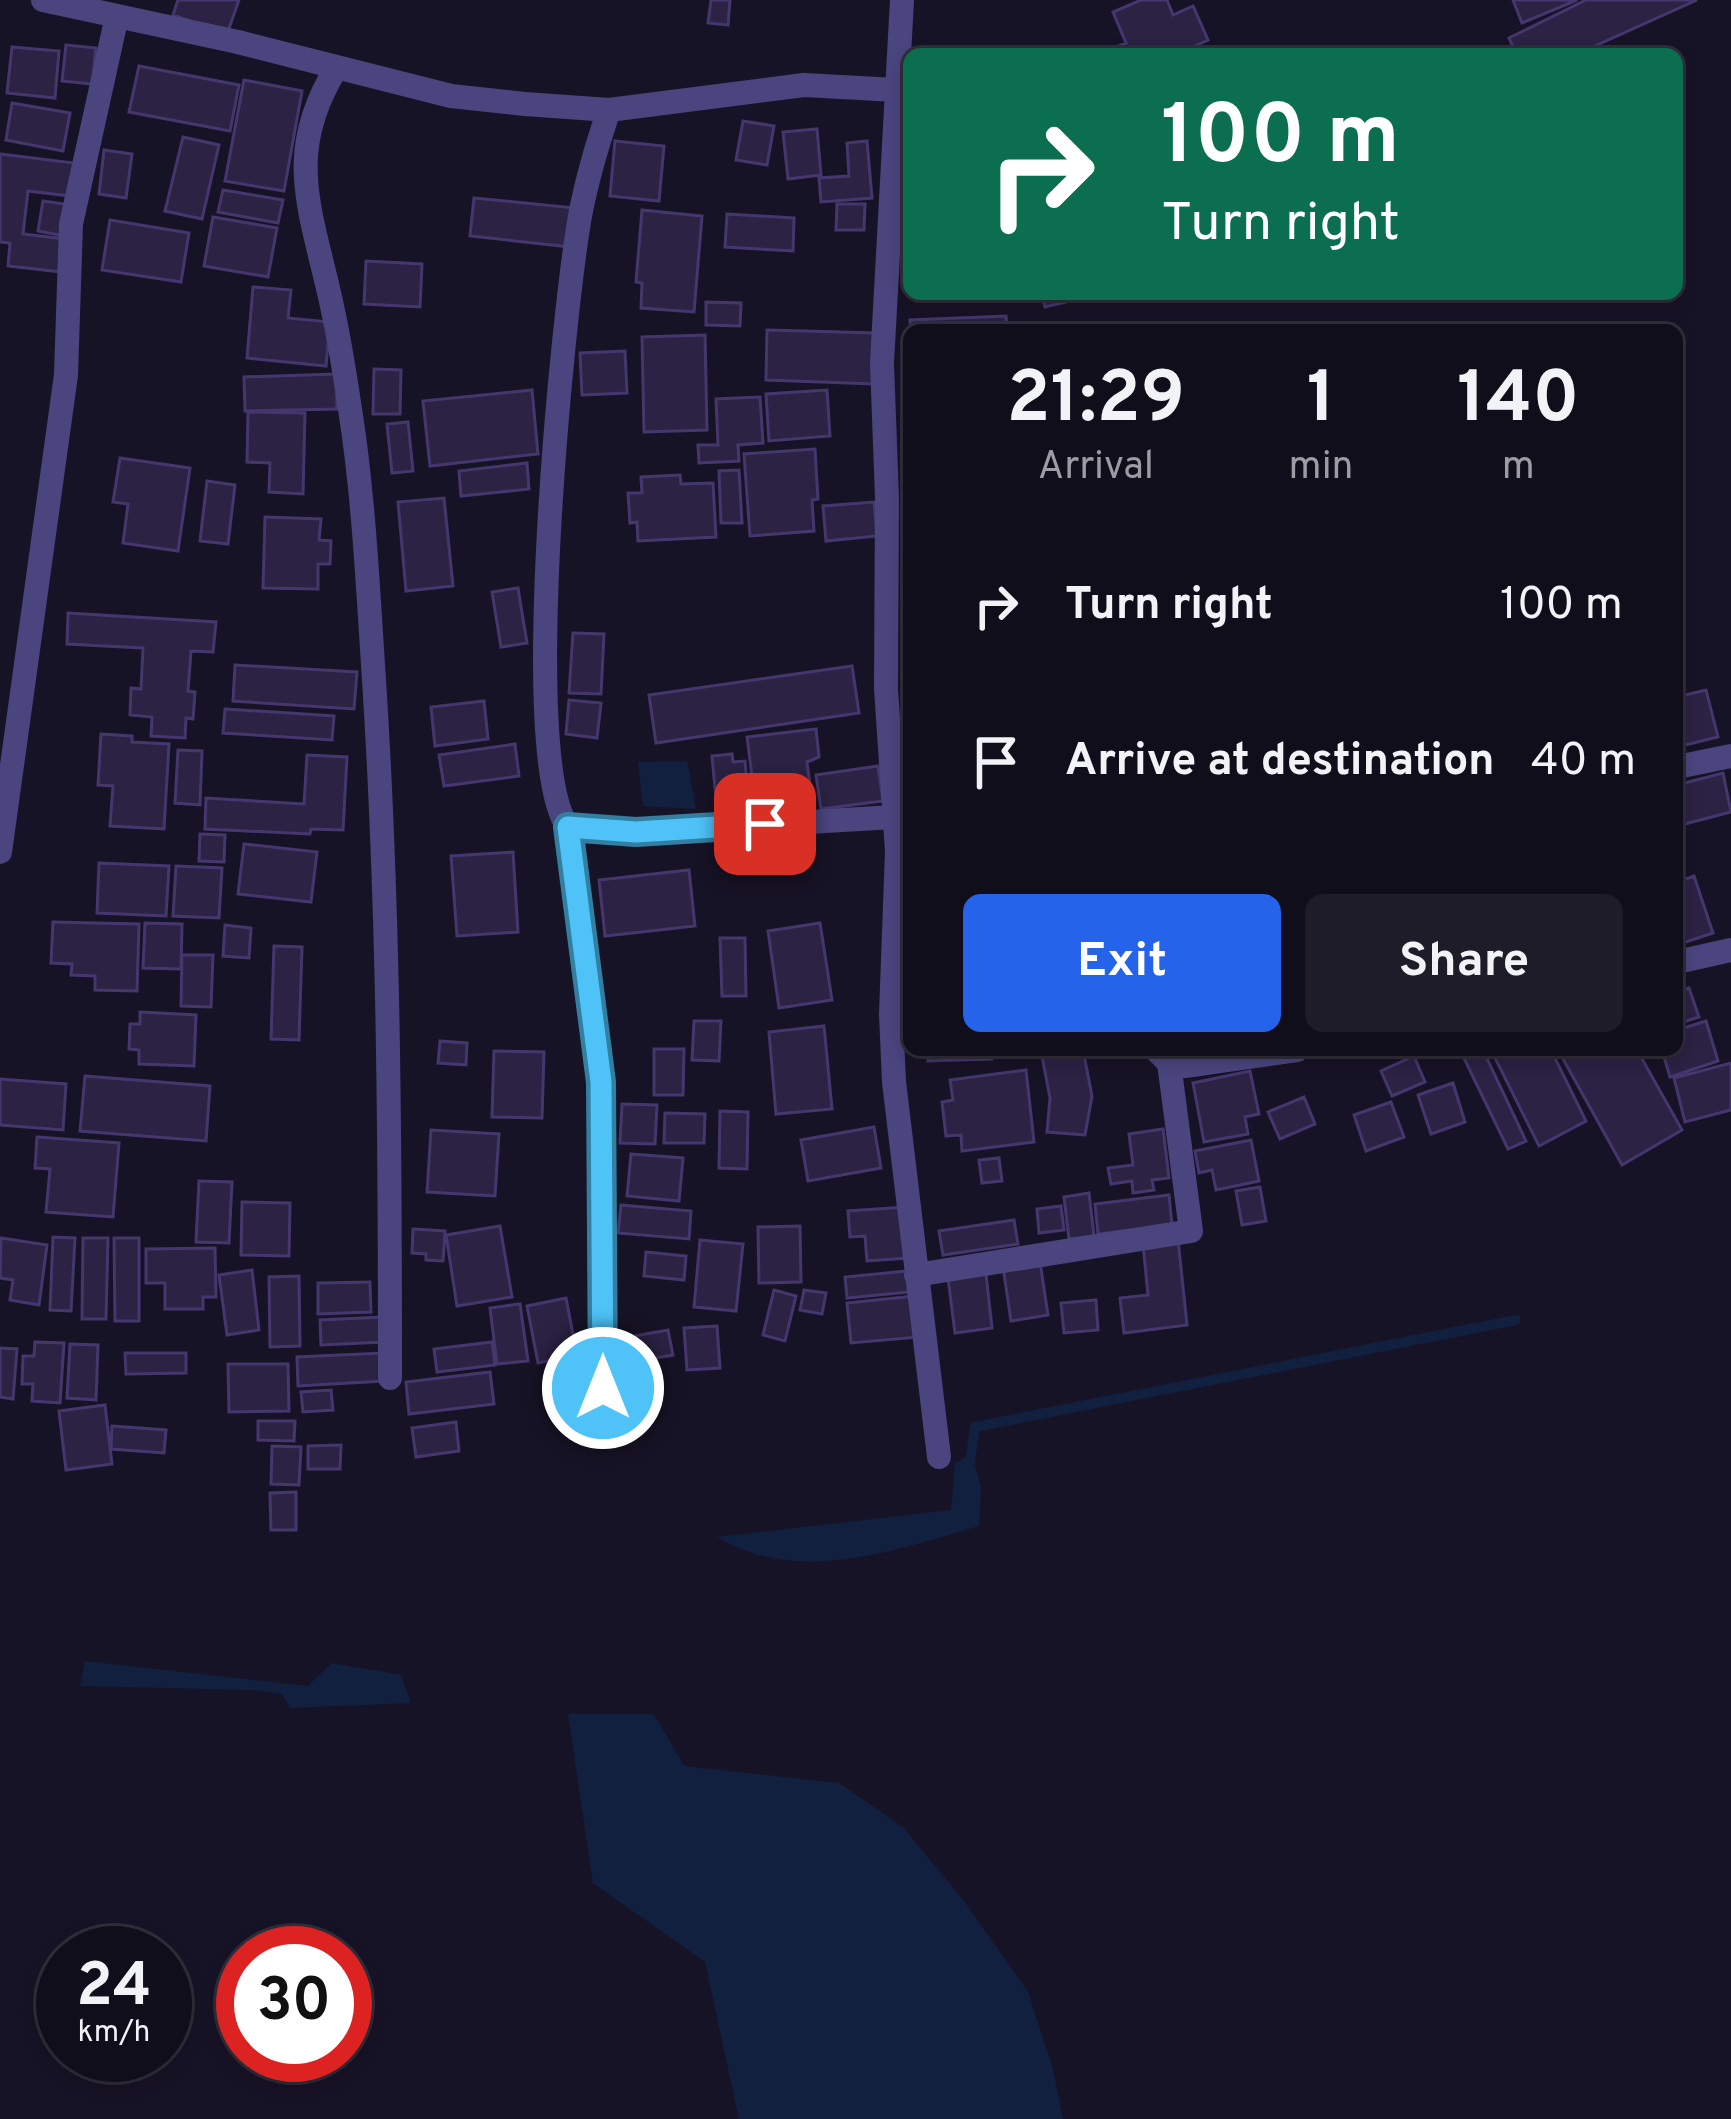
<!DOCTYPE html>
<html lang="en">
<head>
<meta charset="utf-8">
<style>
	:root { --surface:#110e1c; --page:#1e1c29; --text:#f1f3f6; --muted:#9c9ca3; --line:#302e3b; --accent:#2563eb }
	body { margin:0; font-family:Overpass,sans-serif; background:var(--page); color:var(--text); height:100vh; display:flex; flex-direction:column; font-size:45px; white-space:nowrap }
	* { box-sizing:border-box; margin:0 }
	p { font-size:39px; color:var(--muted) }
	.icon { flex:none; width:66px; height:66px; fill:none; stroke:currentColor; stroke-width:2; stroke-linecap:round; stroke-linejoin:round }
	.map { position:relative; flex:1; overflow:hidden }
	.details { position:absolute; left:903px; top:324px; width:780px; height:732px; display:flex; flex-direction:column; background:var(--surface); border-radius:18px; box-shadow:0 6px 18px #0003,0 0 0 3px var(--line) }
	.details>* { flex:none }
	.banner { position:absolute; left:903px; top:48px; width:780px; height:252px; border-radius:18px; box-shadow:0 6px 18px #0003,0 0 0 3px var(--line); background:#0b6e4f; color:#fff; overflow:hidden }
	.speed { position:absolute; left:36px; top:1926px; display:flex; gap:24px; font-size:60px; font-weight:700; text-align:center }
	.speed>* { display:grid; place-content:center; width:156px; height:156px; border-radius:50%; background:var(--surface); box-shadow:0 6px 18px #0003,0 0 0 3px var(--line); line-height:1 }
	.speed small { font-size:30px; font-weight:400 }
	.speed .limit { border:18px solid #d22; background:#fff; color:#111 }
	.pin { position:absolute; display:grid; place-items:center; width:102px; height:102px; color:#fff; margin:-51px; border-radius:24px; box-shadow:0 6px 18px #0006 }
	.me { position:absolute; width:132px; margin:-66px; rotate:0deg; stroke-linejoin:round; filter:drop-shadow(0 0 9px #0008) }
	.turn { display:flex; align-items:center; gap:42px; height:252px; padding:0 60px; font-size:54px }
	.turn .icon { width:156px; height:156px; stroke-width:2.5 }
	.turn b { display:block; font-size:84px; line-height:102px }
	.eta { display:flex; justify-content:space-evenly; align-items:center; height:204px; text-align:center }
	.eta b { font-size:72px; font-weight:700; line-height:84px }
	.action { display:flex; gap:24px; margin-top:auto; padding:24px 60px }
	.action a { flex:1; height:138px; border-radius:18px; background:var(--accent); color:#fff; font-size:48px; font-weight:700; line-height:138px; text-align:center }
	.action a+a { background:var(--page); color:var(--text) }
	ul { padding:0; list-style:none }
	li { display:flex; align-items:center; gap:36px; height:156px; padding:0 60px }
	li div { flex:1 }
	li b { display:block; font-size:45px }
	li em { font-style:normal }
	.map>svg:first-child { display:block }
	.water { fill:#122040 }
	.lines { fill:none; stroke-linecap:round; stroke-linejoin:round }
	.stream { stroke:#122040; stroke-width:10 }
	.building { fill:#2b2244; stroke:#45376d; stroke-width:3 }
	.street { stroke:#4a457e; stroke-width:24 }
	.route-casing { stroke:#337fa1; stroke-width:30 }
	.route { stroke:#4fc3f7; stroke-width:21 }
</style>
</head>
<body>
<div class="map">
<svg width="1731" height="2119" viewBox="0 0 1731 2119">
	<rect width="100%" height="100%" fill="#171326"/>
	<path class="water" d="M687,761L696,809L643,806L638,762Z
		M972,1454L981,1487L979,1526C895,1550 798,1586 717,1537L951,1510L955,1463Z
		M85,1661L308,1686L332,1663L401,1675L411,1703L290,1708L282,1694L254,1690L80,1686Z
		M568,1714H654L684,1766L839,1783L903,1827L964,1901L1028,1992L1053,2069L1063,2119H739L705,1962L593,1883Z"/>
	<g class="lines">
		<path class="stream" d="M969,1467L975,1427L1516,1320"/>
	</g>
	<path class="building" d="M178,0H239L227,34L173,15Z
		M711,0H730L728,25L708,23Z
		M1141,0H1167L1173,15L1193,6L1208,40L1184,51L1185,54H1100L1126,43L1113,12Z
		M1513,0H1577L1522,23Z
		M1586,0H1697L1577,54H1516L1509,38Z
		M66,45L96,48L92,84L62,81Z
		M12,47L59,51L55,98L7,93Z
		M139,66L239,85L230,131L129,112Z
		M244,80L302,91L284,191L225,181Z
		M12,103L70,113L63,151L6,140Z
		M743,121L774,126L767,165L736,160Z
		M817,129L821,175L788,179L783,132Z
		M183,137L219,145L202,219L165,211Z
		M615,141L664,146L659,201L610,196Z
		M867,141L872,198L821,202L819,178L849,176L847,143Z
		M104,150L132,154L126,198L99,194Z
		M0,154L74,163L70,196L28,191L23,234L66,239L62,272L8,266L10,243L0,242Z
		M223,190L283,200L278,223L218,212Z
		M474,198L575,208L571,247L470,236Z
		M43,201L71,205L65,236L38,231Z
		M837,204H865L864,230H836Z
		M642,210L702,216L694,312L641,308L642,283L636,282Z
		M727,214L794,218L793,251L725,247Z
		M213,217L277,228L268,277L204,266Z
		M110,220L189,233L181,282L102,270Z
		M366,261L422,264L420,307L364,304Z
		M253,287L291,290L288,318L330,322L326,366L247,358Z
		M1042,294H1095L1096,295L1045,307Z
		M706,302L741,303L740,326L706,325Z
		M1006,316L1007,330H911L910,320Z
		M767,330L876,333L874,384L766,380Z
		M705,335L707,430L644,432L642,337Z
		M625,351L627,393L582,395L580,353Z
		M374,369L401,370L400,414H373Z
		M336,374L337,409L245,411L244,377Z
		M532,390L538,454L430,466L423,401Z
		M827,390L830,436L769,441L766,394Z
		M760,397L763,443L738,445L739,461L699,463L698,445H718L716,399Z
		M248,412L305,413L303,494L269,492L270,463L247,462Z
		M408,422L413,471L392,473L387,424Z
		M815,449L818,499L812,500L814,531L750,536L744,454Z
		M120,458L190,468L178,551L123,543L128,504L113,502Z
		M527,463L529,489L461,496L459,471Z
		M739,470L742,523H721L719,471Z
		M680,475L681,484L713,483L716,537L638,541L637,522L630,523L628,493H642L641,477Z
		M207,481L235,485L228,544L200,541Z
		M444,498L453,586L406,591L398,502Z
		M874,502L877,536L826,541L823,506Z
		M265,517L321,519L319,540L331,541L330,564H318V589L263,588Z
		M518,588L527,643L501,647L492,592Z
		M68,613L216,622L213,652L191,651L188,691L195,692L193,719L186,718L185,738L151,736L152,717L130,715L131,688L141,689L143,648L67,644Z
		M573,633L604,634L601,694L569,693Z
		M235,665L357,672L354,709L233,701Z
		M852,666L859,713L656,743L649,695Z
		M1706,690L1718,737L1677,747V697Z
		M569,700L601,703L597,738L566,734Z
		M484,701L488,739L435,746L431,707Z
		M225,709L334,716L332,740L223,733Z
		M816,729L819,757L807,762L813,808L757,815L747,737Z
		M101,734L132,736V742L169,744L164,829L110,826L113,786L98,785Z
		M515,744L519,776L444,786L439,755Z
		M178,750L202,751L200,805L175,803Z
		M732,754L733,762L745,761L748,797L716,799L712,756Z
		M307,755L347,757L343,830L311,829L310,834L205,829L206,798L304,804Z
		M878,766L883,801L821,809L816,775Z
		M1723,773L1731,812L1677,826V785Z
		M200,834L225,835L224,862L199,861Z
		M244,844L317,852L311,902L238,894Z
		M513,852L518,932L457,936L451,856Z
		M99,863L169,866L166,916L97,913Z
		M176,866L222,868L219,918L173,916Z
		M689,870L695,926L605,936L599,880Z
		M1694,876L1713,933L1677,945V882Z
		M53,922L139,924L137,991L95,990V976L71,975L72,964L51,963Z
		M145,923L182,924L181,969L143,968Z
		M820,923L832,1000L779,1008L768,931Z
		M225,925L251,928L249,958L223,956Z
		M720,938H745L746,996H722Z
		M274,946L302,947L299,1040L271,1039Z
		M182,955H213L211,1007L181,1006Z
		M1689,988L1699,1017L1677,1024V992Z
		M140,1012L196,1015L194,1066L139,1064V1050L129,1049L130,1024H140Z
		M694,1021H721L719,1061L692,1060Z
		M1706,1021L1718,1061L1670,1077L1662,1050H1677V1030Z
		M824,1026L832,1109L776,1114L769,1032Z
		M440,1041L467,1043L466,1065L438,1063Z
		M654,1049H684L683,1095H654Z
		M927,1050H992V1059L928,1061Z
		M1083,1050L1092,1096L1085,1135L1047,1132L1050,1098L1041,1051Z
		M1460,1050H1483L1526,1141L1508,1149Z
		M1491,1050H1551L1586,1121L1539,1146Z
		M1558,1050H1637L1682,1130L1622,1165Z
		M494,1051L544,1052L542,1118L492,1117Z
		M1414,1056L1425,1082L1392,1096L1381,1071Z
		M1731,1063V1110L1685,1122L1674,1078Z
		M1026,1070L1034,1142L962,1151L961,1135L946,1136L942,1102L953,1100L950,1080Z
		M1250,1071L1259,1114L1245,1117L1248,1134L1204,1142L1193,1083Z
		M85,1076L210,1086L206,1141L80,1131Z
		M0,1079L66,1084L63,1130L0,1125Z
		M1453,1083L1465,1122L1431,1134L1418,1095Z
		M1304,1097L1315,1124L1280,1139L1268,1112Z
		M1391,1102L1404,1137L1366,1151L1354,1115Z
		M622,1104L657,1105L655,1144L620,1143Z
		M720,1111L748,1112L747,1169L719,1168Z
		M665,1113L705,1114L704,1143H664Z
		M874,1127L881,1168L808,1181L801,1140Z
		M1163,1129L1169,1178L1152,1180L1154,1190L1133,1193L1132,1181L1111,1184L1108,1168L1133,1165L1129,1134Z
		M431,1130L499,1134L495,1196L427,1192Z
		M37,1137L119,1143L113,1217L46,1212L50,1169L35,1168Z
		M1251,1140L1259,1181L1216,1190L1212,1170L1199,1173L1195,1151Z
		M631,1154L683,1158L679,1201L627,1196Z
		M999,1158L1002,1181L982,1183L979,1160Z
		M199,1181L232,1182L229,1243L196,1242Z
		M1260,1187L1266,1221L1242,1225L1236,1191Z
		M1089,1193L1094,1236L1069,1239L1064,1197Z
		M1169,1195L1172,1225L1098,1234L1095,1204Z
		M242,1202L290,1203L289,1256L241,1255Z
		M621,1205L691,1211L689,1239L618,1233Z
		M1061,1206L1064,1230L1039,1233L1037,1209Z
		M905,1207L908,1258L867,1261L865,1236L850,1237L848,1211Z
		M1014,1220L1018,1244L943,1255L939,1231Z
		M500,1226L512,1297L457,1306L446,1235Z
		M800,1226L801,1282L759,1283L758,1227Z
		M413,1229L445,1231L443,1261L426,1260V1254L412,1253Z
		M53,1237L75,1238L71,1311L50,1310Z
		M1,1238L47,1245L39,1305L10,1300L13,1280L0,1278Z
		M83,1238H108L106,1319H82Z
		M114,1238H139V1321H115Z
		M700,1240L743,1244L736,1311L694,1307Z
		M1178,1240L1187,1325L1124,1333L1120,1298L1148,1295L1143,1244Z
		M215,1248L216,1297H203V1309H165V1283H146V1249Z
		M646,1252L686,1256L684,1280L644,1276Z
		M1040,1262L1048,1315L1011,1321L1003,1267Z
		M252,1270L259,1330L227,1335L219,1275Z
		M907,1271L909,1292L847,1298L845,1277Z
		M986,1274L992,1328L955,1333L948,1278Z
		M299,1276L300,1346L270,1347L269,1277Z
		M370,1282L371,1312L318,1314V1283Z
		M774,1290L796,1296L785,1341L763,1335Z
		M804,1290L826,1293L822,1314L800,1310Z
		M915,1296L919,1337L851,1343L847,1303Z
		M566,1298L577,1355L538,1363L527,1306Z
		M1096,1300L1098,1330L1064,1333L1061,1303Z
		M520,1304L528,1361L497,1364L490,1308Z
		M383,1317L384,1342L321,1345L320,1320Z
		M717,1326L720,1368L687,1370L684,1328Z
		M668,1330L673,1355L616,1365L612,1340Z
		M35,1342L64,1343L60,1403L32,1401L33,1384H22L23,1356H34Z
		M492,1342L495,1365L437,1372L434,1349Z
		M70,1344L98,1345L96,1400L67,1398Z
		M0,1348L17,1349L13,1399L0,1397Z
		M125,1353H186V1373L126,1374Z
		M383,1353L384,1381L298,1386L297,1357Z
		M569,1360H594V1398H570Z
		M228,1364H288L289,1411L229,1412Z
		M490,1372L494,1404L409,1414L406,1382Z
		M331,1390L333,1410L303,1412L301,1392Z
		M105,1405L112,1464L66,1470L59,1411Z
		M258,1421H295L294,1441L258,1440Z
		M456,1422L459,1451L416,1457L412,1428Z
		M112,1426L166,1430L164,1453L111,1449Z
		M341,1445L340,1469H308V1446Z
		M272,1446L301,1447L299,1485L271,1484Z
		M296,1492V1530H271L270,1493Z"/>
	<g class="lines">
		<path class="street" d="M43,0L238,42L451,96L525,104L609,110L804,85L896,90
			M902,0L882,363L887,498L886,689L897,851L891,1014L894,1082L939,1457
			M337,67C287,147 307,200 327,284C337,325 344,368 350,409C364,498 368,590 374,680C389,913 390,1144 390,1378
			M1677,767L1731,756
			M568,827L636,832L894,817
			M0,852L66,375L71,224L117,16
			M1677,962L1731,950
			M1156,1050L1169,1063L1185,1066L1297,1050
			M916,1275L1191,1231L1169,1063
			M603,1388L601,1081L568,827C518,760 563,314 580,216C587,179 597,145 609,110"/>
	</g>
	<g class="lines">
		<defs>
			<path id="route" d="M603,1388L601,1082L568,827L636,832L765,824"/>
		</defs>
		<use href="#route" class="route-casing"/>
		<use href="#route" class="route"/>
	</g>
</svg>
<div class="speed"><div>24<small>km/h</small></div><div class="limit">30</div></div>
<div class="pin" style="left:765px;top:824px;background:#d93025"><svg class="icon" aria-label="arrive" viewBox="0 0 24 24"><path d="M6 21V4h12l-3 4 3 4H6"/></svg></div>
<svg class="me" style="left:603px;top:1388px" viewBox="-20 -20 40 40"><circle r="17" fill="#4fc3f7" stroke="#fff" stroke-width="3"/><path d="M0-11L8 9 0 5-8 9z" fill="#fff"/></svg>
<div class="banner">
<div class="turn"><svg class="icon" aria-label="right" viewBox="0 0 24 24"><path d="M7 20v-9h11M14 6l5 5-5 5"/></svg><div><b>100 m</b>Turn right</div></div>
</div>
<section class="details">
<div class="eta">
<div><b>21:29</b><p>Arrival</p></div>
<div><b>1</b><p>min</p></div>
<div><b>140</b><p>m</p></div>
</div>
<ul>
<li><svg class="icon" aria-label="right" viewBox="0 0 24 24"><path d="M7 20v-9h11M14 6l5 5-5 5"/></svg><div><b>Turn right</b></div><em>100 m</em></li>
<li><svg class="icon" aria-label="arrive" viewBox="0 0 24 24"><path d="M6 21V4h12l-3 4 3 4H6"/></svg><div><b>Arrive at destination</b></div><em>40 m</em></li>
</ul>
<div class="action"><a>Exit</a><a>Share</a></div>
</section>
</div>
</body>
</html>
